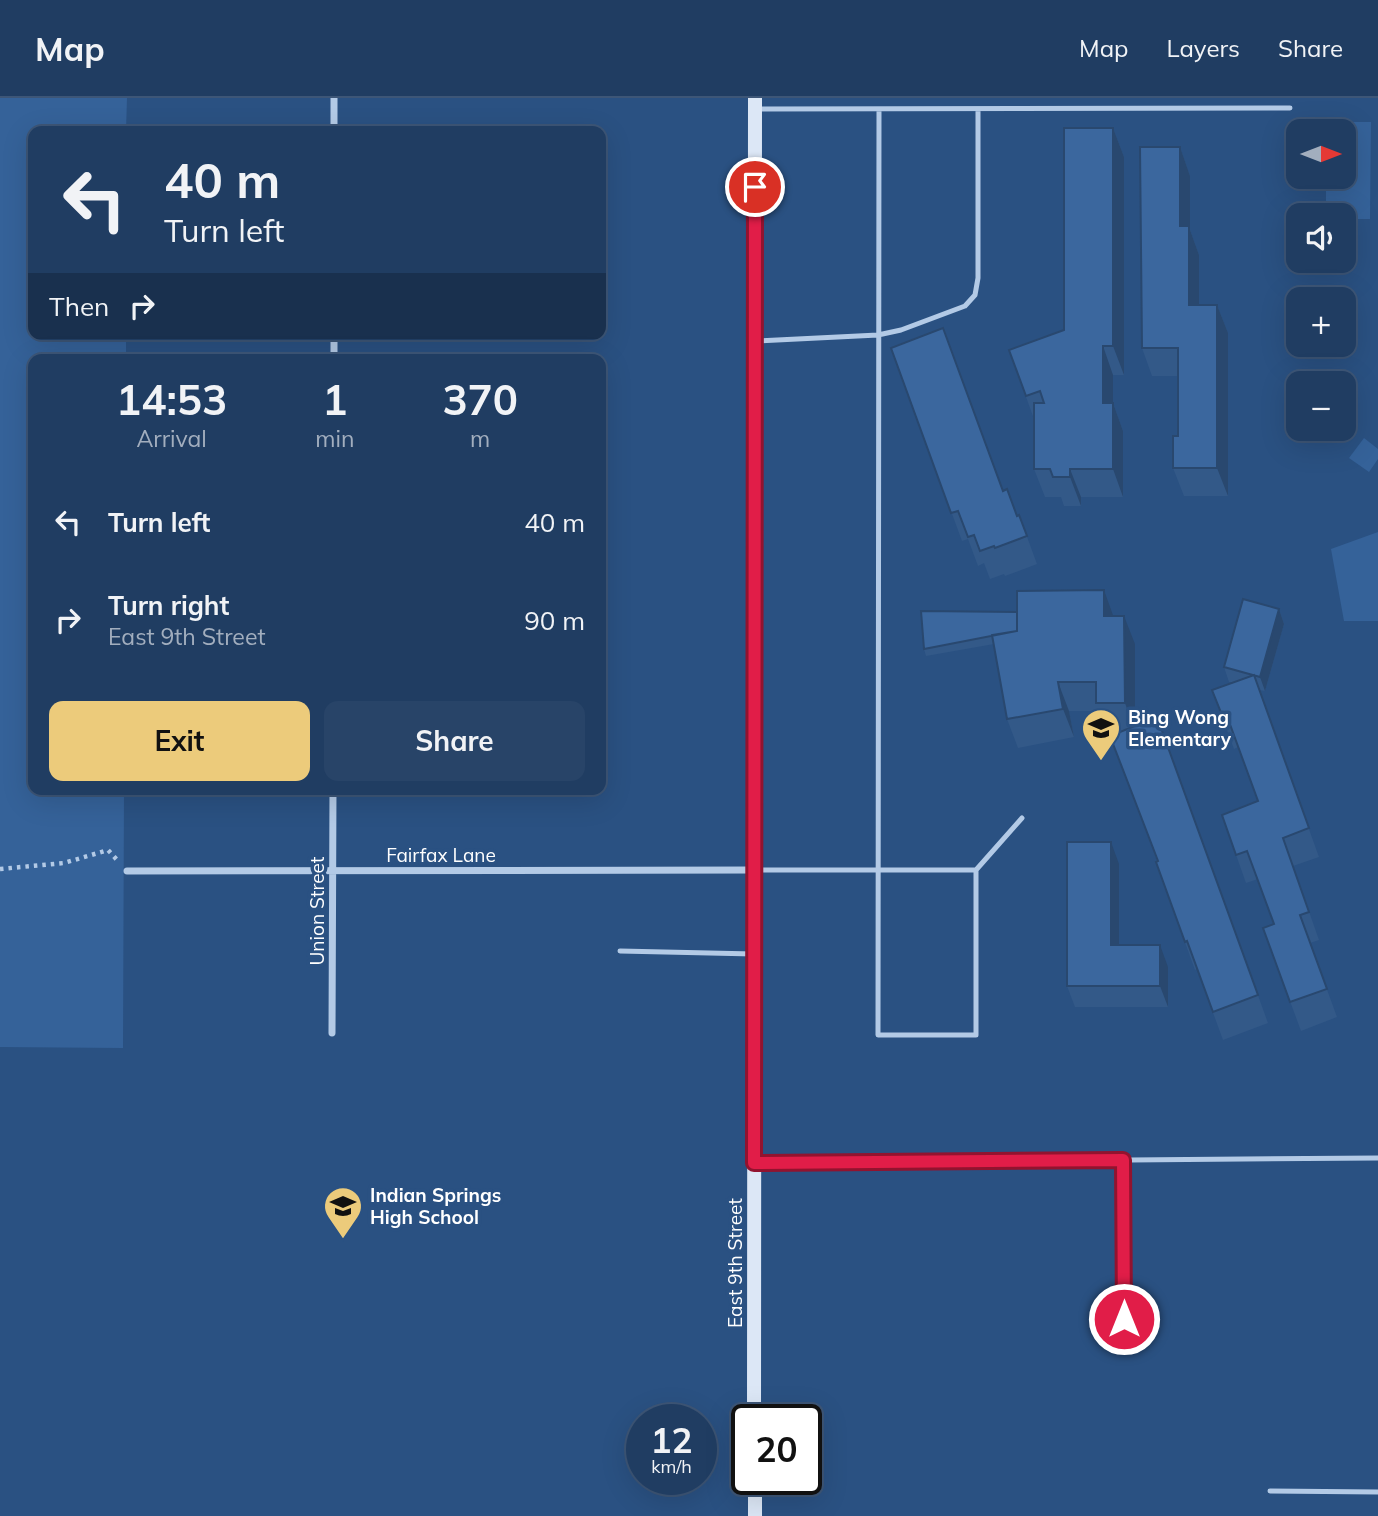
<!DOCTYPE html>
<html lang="en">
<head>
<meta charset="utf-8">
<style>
	:root { --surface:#203d62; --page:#284468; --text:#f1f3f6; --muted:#a2aebe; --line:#3d5677; --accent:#eccb7b }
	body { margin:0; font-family:Mulish,sans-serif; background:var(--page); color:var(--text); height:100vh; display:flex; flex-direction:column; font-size:26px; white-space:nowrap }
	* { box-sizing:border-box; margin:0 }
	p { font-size:23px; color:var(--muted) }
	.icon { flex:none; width:38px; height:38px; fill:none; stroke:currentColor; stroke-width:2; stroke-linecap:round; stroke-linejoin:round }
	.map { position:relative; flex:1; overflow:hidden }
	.panel { position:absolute; left:28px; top:256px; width:578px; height:441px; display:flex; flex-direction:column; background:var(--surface); border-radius:14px; box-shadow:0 7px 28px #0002,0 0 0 2px var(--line) }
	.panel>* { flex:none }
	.top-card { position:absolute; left:28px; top:28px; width:578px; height:214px; border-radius:14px; box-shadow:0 7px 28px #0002,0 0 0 2px var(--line); background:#203d62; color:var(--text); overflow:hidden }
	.needle { width:46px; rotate:90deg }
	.buttons { position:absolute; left:1286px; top:21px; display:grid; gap:14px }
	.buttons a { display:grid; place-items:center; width:70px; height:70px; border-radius:14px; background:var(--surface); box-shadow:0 7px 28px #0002,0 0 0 2px var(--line); font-size:35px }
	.speed { position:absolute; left:626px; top:1306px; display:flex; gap:14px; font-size:35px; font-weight:700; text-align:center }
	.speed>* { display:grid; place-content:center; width:91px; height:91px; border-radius:50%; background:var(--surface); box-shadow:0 7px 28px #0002,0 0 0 2px var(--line); line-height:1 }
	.speed small { font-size:18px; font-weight:400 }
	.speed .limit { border:4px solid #111; border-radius:10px; background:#fff; color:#111 }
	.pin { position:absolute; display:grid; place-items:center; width:60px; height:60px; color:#fff; margin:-30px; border:4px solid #fff; border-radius:50%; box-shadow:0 2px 7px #0007 }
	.me { position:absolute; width:77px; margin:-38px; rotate:0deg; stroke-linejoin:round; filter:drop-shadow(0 0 5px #0008) }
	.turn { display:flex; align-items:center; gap:24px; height:147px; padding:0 21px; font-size:32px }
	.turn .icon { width:91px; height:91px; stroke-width:2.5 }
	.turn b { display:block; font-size:49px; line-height:60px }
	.then { display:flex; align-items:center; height:66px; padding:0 21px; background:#0003; gap:14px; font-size:26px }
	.eta { display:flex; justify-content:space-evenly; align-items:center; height:119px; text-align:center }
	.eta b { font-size:42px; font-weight:700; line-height:49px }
	.button { display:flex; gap:14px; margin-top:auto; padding:14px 21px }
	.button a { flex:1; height:80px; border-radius:14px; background:var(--accent); color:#111; font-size:28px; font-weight:700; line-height:80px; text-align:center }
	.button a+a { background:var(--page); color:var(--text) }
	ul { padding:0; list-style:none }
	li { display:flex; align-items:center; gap:21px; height:98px; padding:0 21px }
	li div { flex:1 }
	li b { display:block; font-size:26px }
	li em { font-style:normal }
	header { display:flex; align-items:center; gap:42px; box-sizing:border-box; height:98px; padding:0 35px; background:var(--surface); border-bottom:2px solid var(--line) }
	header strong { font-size:33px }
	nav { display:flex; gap:38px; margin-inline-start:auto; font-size:24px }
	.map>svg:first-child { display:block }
	.green { fill:#356299 }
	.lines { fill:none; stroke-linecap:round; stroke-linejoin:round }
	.path { stroke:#b3cae6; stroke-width:4.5; stroke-dasharray:3.5 5; stroke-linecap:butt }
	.lane { stroke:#b3cae6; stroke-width:5 }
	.street { stroke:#b3cae6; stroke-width:7 }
	.secondary { stroke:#dce7f6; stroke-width:14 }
	.wall { fill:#335988 }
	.shaded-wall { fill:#29486f }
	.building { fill:#3b679e; stroke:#29486f; stroke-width:2 }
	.route-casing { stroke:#92132f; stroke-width:18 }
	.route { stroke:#e11d48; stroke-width:12 }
	.labels { text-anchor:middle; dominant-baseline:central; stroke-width:7; stroke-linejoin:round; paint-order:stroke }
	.poi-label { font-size:19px; font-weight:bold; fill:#fff; stroke:#2a5182; text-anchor:start }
	.street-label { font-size:19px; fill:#fff; stroke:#2a5182 }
</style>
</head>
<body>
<header>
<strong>Map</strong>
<nav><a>Map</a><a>Layers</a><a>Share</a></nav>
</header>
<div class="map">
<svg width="1378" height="1418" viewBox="0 0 1378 1418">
	<rect width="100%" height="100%" fill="#2a5182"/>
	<path class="green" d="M0,0H127L126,33H33V236H126V261H33V691H124L123,950L0,949Z
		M1326,24H1371L1370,121H1344V117H1326V79H1344V33H1326Z
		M1364,340L1378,351V361L1369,374L1349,360Z
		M1378,434V523H1344L1331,451Z"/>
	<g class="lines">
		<path class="path" d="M0,771L64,765L108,752L118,763"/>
		<path class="lane" d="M758,11L1290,10
			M879,11L878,937H976V772L1022,720
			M758,243L878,237L901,232L965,208L975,197L978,180V11
			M755,772H976
			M620,853L754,856
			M1123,1062L1124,1247
			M757,1065L1378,1060
			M1270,1393L1378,1394"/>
		<path class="street" d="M334,33V0
			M334,261V236
			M127,773L754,772
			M332,935L333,691"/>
		<path class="secondary" d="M754,1321L755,0
			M755,1381V1418"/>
	</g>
	<path class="wall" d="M1113,30L1124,59V277H1113V305L1123,333V399H1081V408H1064L1061,399H1045L1034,371V321L1009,252L1064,232Z
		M1180,49L1190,78V132L1199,157V207H1217L1228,235V398H1184L1173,370L1178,338V278H1152L1142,250Z
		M891,250L1003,393L1017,418L1019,417L1037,466L1005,478L1004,476L990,481L984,465L978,468L968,441L962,443Z
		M1279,511L1284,526L1265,593L1259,592L1319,759L1293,768L1319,842L1310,845L1337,919L1301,933L1263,830L1274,826L1258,781L1246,785L1222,717L1258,703L1238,649L1234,651L1212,592L1232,584H1229L1224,569Z
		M921,513L1113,518L1135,546V628L1157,619L1268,925L1223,942L1197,871L1195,872L1156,764H1157L1120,634H1107L1099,613H1069L1074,639L1018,650L1007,621L994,546L926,558L924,551Z
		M1119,766V847L1168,869V909H1075L1067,888Z"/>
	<path class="shaded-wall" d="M1113,30L1124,59V277L1113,248Z
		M1180,49L1190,78V132L1199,157V235L1189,207L1180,128Z
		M1217,207L1228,235V398L1217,370Z
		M1103,248L1113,277V305L1123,333V399L1113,371L1103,305Z
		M1070,371L1081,399V408L1070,379Z
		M1104,492L1114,520L1104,518Z
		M1279,511L1284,526L1265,593L1260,579Z
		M1124,518L1135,546V634L1125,605Z
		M1058,584L1069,613L1074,639L1063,611Z
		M1111,744L1119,766V869L1111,847Z
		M1160,847L1168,869V909L1160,888Z"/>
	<path class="building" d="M1064,30H1113V248H1103V305H1113V371H1070V379H1053L1050,371H1034V305H1044L1040,293L1026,298L1009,252L1064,232Z
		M1140,49H1180V128H1189V207H1217V370H1173V338H1178V250H1142Z
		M943,230L1003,393L1007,391L1017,418L1019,417L1027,438L995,450L994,448L980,453L974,437L968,439L958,413L951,415L891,250Z
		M1104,492V518H1124L1125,605H1096V584H1058L1063,611L1007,621L992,537L1017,533V493Z
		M1243,501L1279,511L1260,579L1224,569Z
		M921,513L1017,514V533L924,551Z
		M1254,577L1309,730L1283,740L1309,814L1300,817L1327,891L1290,904L1263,830L1274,826L1247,753L1236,757L1222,717L1258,703L1228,621L1224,622L1212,592Z
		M1157,619L1258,897L1213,914L1187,843L1185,844L1156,764L1158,763L1110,638Z
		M1067,744H1111V847H1160V888H1067Z"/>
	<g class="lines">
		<defs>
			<path id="route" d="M755,89L754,1065L1123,1062L1124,1221"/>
		</defs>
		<use href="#route" class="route-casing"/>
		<use href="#route" class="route"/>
	</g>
	<defs>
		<symbol id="school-pin" viewBox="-11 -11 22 30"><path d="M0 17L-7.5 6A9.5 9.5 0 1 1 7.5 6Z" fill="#eccb7b" stroke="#2a5182"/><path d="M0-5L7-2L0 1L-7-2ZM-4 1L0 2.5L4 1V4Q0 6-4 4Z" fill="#111"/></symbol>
	</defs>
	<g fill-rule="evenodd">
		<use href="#school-pin" x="1079" y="608" width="44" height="60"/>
		<use href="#school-pin" x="321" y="1086" width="44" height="60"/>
	</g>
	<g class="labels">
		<g class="poi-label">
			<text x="1128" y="619">Bing Wong<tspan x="1128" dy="22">Elementary</tspan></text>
			<text x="370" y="1097">Indian Springs<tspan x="370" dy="22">High School</tspan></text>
		</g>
		<g class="street-label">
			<text x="441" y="757">Fairfax Lane</text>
			<text transform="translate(317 813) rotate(-90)">Union Street</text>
			<text transform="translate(735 1165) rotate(-90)">East 9th Street</text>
		</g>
	</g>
</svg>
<div class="buttons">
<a><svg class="needle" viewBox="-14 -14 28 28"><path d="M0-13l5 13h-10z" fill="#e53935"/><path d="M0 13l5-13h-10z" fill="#a2aebe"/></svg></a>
<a><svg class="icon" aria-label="sound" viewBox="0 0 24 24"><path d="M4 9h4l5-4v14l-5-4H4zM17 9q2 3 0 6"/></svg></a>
<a>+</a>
<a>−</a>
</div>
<div class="speed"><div>12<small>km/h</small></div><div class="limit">20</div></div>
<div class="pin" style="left:755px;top:89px;background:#d93025"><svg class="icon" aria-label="arrive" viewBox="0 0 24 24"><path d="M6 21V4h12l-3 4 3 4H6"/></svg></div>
<svg class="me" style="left:1124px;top:1221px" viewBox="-20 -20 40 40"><circle r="17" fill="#e11d48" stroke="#fff" stroke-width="3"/><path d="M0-11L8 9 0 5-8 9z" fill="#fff"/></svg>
<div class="top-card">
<div class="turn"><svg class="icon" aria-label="left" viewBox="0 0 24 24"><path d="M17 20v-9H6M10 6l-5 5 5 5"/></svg><div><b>40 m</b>Turn left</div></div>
<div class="then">Then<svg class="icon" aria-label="right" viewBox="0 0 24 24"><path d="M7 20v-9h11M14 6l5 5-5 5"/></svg></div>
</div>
<section class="panel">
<div class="eta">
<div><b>14:53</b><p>Arrival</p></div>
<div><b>1</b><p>min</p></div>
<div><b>370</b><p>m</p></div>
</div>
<ul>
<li><svg class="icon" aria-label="left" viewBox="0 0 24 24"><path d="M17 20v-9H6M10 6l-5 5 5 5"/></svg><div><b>Turn left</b></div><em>40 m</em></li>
<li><svg class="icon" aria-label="right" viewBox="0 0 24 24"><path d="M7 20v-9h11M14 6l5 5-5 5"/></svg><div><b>Turn right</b><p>East 9th Street</p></div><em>90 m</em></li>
</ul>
<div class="button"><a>Exit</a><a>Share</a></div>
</section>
</div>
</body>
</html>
